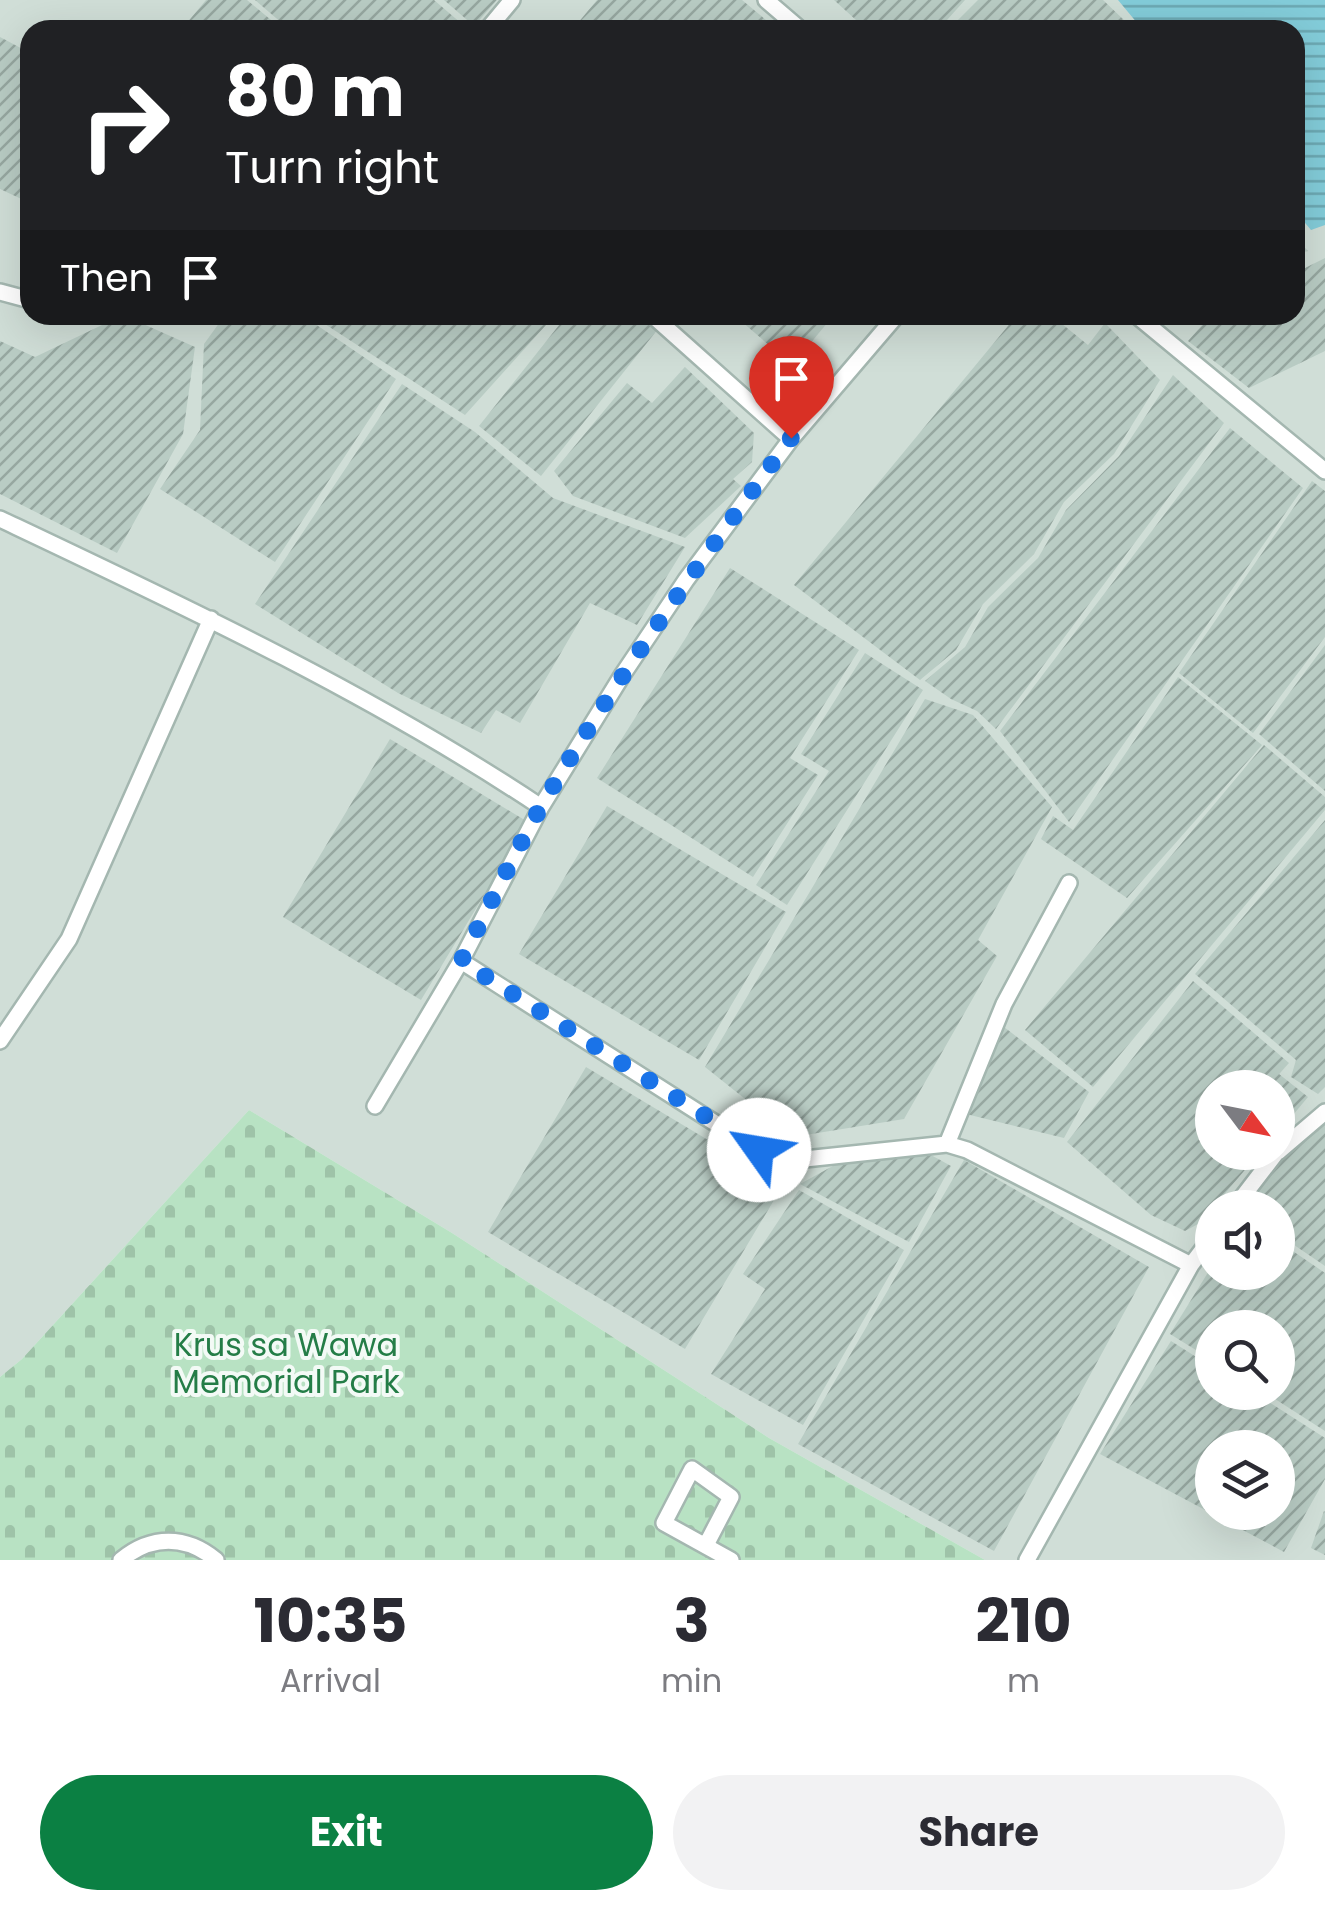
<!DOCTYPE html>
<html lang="en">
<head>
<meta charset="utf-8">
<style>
	:root { --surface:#fff; --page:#f2f2f3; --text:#2b2b33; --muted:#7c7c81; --accent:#0b8043 }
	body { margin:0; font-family:Poppins,sans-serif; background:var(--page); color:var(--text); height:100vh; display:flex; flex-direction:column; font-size:38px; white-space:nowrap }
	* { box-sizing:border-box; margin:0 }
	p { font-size:32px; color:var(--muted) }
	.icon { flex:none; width:55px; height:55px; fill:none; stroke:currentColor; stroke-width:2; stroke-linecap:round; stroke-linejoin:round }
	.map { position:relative; height:1560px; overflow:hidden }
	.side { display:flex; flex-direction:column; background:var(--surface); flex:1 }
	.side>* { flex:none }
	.guide { position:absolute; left:20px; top:20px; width:1285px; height:305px; border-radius:30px; box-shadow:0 10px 40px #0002; background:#202124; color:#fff; overflow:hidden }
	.needle { width:65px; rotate:122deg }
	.fabs { position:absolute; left:1195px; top:1070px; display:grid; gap:20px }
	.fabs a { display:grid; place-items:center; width:100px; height:100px; border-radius:50%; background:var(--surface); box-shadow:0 10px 40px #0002; font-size:50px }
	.pin { position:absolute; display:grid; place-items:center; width:85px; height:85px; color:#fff; margin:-102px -42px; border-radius:50% 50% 50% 0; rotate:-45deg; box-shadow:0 0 10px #0007 }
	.pin .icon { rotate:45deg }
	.me { position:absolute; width:110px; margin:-55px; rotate:302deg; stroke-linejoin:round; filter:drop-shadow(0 0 8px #0008) }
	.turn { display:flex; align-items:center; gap:35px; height:210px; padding:0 40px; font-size:45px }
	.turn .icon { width:130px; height:130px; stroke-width:2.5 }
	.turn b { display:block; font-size:70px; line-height:85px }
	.then { display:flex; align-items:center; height:95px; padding:0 40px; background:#0003; gap:20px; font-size:38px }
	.eta { display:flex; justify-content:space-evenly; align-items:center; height:170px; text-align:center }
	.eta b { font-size:60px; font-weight:700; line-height:70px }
	.button { display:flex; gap:20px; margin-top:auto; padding:20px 40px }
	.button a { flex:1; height:115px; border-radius:60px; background:var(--accent); color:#fff; font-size:40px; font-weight:700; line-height:115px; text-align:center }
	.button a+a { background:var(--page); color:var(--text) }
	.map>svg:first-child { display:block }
	.built { fill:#d0ded7; fill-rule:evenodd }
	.cemetery { fill:url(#cemetery-stones) }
	.water { fill:url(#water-rules) }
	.building { fill:url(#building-hatch); fill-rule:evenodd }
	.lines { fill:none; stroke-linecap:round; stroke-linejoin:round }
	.lane-casing { stroke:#a4b7b0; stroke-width:20 }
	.lane { stroke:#fff; stroke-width:15 }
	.route { stroke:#1a73e8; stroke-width:18; stroke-dasharray:0 32.4 }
	.labels { text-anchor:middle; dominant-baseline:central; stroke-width:8; stroke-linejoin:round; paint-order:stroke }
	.park-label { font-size:32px; fill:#247d47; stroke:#f3faf6 }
</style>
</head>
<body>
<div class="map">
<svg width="1325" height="1560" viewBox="0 0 1325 1560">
	<defs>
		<pattern id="cemetery-stones" width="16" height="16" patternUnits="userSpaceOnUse" patternTransform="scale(2.5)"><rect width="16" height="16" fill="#b8e2c3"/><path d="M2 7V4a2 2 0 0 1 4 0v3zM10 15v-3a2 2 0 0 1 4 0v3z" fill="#9ec3a8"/></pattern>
		<pattern id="water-rules" width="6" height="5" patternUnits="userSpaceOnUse" patternTransform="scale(2.5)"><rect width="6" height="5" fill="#83ccd9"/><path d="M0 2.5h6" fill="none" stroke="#6ba7b1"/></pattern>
		<pattern id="building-hatch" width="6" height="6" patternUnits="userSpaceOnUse" patternTransform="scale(2.5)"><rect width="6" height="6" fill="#b9ccc4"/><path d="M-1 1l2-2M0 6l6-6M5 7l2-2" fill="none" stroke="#96a7a0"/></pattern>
	</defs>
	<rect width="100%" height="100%" fill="#e2eee8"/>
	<path class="built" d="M0,0H1325V1560H985L769,1438L452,1233L249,1110L22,1359L0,1377ZM30,30H1295V315H30ZM1212,1088H1278V1152H1212ZM1212,1208H1278V1272H1212ZM1212,1328H1278V1392H1212ZM1212,1448H1278V1512H1212Z"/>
	<path class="cemetery" d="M249,1110L452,1233L769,1438L985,1560H0V1377L22,1359Z"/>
	<path class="water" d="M1118,0H1325V225L1311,230L1295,211V30H1143Z"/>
	<path class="building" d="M206,0H247L283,30H181Z
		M255,0H434L469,30H290Z
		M444,0H497L474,26Z
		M597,0H742L778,30H572Z
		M834,0H965L938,30H867Z
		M978,0H1103L1125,21L1116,30H948Z
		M0,37L30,53V203L0,189Z
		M1295,237L1308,251L1295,254Z
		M1325,258V351L1249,388L1188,341L1211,315H1295V273Z
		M123,315L195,347L183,434L117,553L0,494V341L35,357Z
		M225,315L243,322L247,315H302L396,379L275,562L160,489L200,430L204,344Z
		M311,315H555L465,415Z
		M567,315H641L658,329L541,476L479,426Z
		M734,315H834L792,365Z
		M1017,315H1051L1088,345L1105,323L1160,380L1114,454L1064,502L1034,554L983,604L956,650L920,680L794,585Z
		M685,367L754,433L752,462L733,479L741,486L685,538L573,496L554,471L627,383L652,403Z
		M1173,375L1224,423L996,729L977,711L951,699L925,681L965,647L988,607L1038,558L1066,510L1119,456Z
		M402,384L475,432L553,498L685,547L637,625L590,603L520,723L496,710L481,733L398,693L255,604Z
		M1230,428L1303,488L1069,822L1000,731Z
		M1312,481L1325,491V637L1253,733L1179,673Z
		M730,568L859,650L790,758L818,775L753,877L597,778Z
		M1325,645V791L1259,734Z
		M865,653L923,690L787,905L756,885L829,771L801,754Z
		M1178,677L1262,745L1127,898L1041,839L1053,816L1073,830Z
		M925,699L973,715L1052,807L978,940L997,956L904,1119L793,1137L705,1067Z
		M390,739L528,822L421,1000L283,917Z
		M1264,745L1325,797V810L1093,1087L1025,1030Z
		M607,806L786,912L699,1060L519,954Z
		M1325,820V1087L1318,1094L1291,1077L1296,1060L1195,974Z
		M1193,981L1289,1063L1279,1074L1308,1097L1278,1133V1088H1212V1152H1260L1200,1223L1185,1231L1151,1215L1067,1142Z
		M1004,1027L1089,1092L1064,1138L966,1114Z
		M586,1067L783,1185L685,1349L488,1232Z
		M1325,1118V1266L1278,1234V1208H1247L1274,1162Z
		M931,1155L951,1166L909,1242L800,1184L842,1161Z
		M964,1160L1149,1267L994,1551L798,1444Z
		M799,1190L904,1250L803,1425L711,1374L765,1289L743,1274Z
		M1278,1241L1325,1273V1431L1264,1392H1278V1328H1212V1360L1170,1334L1212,1266V1272H1278Z
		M1171,1341L1212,1367V1392H1253L1325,1438V1479L1284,1552L1100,1454ZM1212,1448H1278V1512H1212Z
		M1324,1511L1325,1512V1555L1311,1548Z"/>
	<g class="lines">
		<defs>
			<path id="lane" d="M766,0L801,30
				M487,30L512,0
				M0,292L30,300
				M652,315L791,439
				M1136,315L1325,471
				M0,519C186,607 370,693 541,807
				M461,961L541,807L623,674L686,580L791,439L897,315
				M0,1041L69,939L211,619
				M375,1106L461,961L759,1151L786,1161L947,1144L967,1150L1191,1265
				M947,1144L1004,1004L1069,883
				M1278,1152L1325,1112
				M1234,1208L1277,1152
				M706,1545L731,1497L692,1469L664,1523L731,1560
				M121,1560C151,1535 186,1535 216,1560
				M1027,1560L1191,1265L1212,1237"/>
		</defs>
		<use href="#lane" class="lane-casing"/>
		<use href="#lane" class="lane"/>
	</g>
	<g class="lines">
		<path class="route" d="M759,1150L461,961C488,909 513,856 542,805C617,677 703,558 791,438"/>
	</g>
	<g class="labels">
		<g class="park-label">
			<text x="286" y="1344">Krus sa Wawa<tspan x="286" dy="37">Memorial Park</tspan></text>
		</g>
	</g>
</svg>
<div class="fabs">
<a><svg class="needle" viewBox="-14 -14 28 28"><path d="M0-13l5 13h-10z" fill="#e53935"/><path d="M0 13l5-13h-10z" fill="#7c7c81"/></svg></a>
<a><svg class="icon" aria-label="sound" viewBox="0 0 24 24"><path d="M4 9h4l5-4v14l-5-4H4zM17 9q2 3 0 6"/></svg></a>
<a><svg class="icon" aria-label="search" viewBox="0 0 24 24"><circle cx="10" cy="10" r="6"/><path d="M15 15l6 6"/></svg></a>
<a><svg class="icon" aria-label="layers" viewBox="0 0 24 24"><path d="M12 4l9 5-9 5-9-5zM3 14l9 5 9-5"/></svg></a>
</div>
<div class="pin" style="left:791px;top:438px;background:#d93025"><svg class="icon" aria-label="arrive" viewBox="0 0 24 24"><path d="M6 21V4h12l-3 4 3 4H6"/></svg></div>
<svg class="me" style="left:759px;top:1150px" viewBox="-20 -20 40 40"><circle r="19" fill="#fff"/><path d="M0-13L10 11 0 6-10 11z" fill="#1a73e8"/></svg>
<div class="guide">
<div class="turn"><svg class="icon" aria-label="right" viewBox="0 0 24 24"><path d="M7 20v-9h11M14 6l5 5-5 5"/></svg><div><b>80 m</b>Turn right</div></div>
<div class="then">Then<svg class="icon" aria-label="arrive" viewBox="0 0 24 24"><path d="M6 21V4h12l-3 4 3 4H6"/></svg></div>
</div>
</div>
<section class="side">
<div class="eta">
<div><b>10:35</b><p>Arrival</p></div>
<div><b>3</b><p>min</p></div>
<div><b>210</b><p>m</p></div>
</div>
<div class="button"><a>Exit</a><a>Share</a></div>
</section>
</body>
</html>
